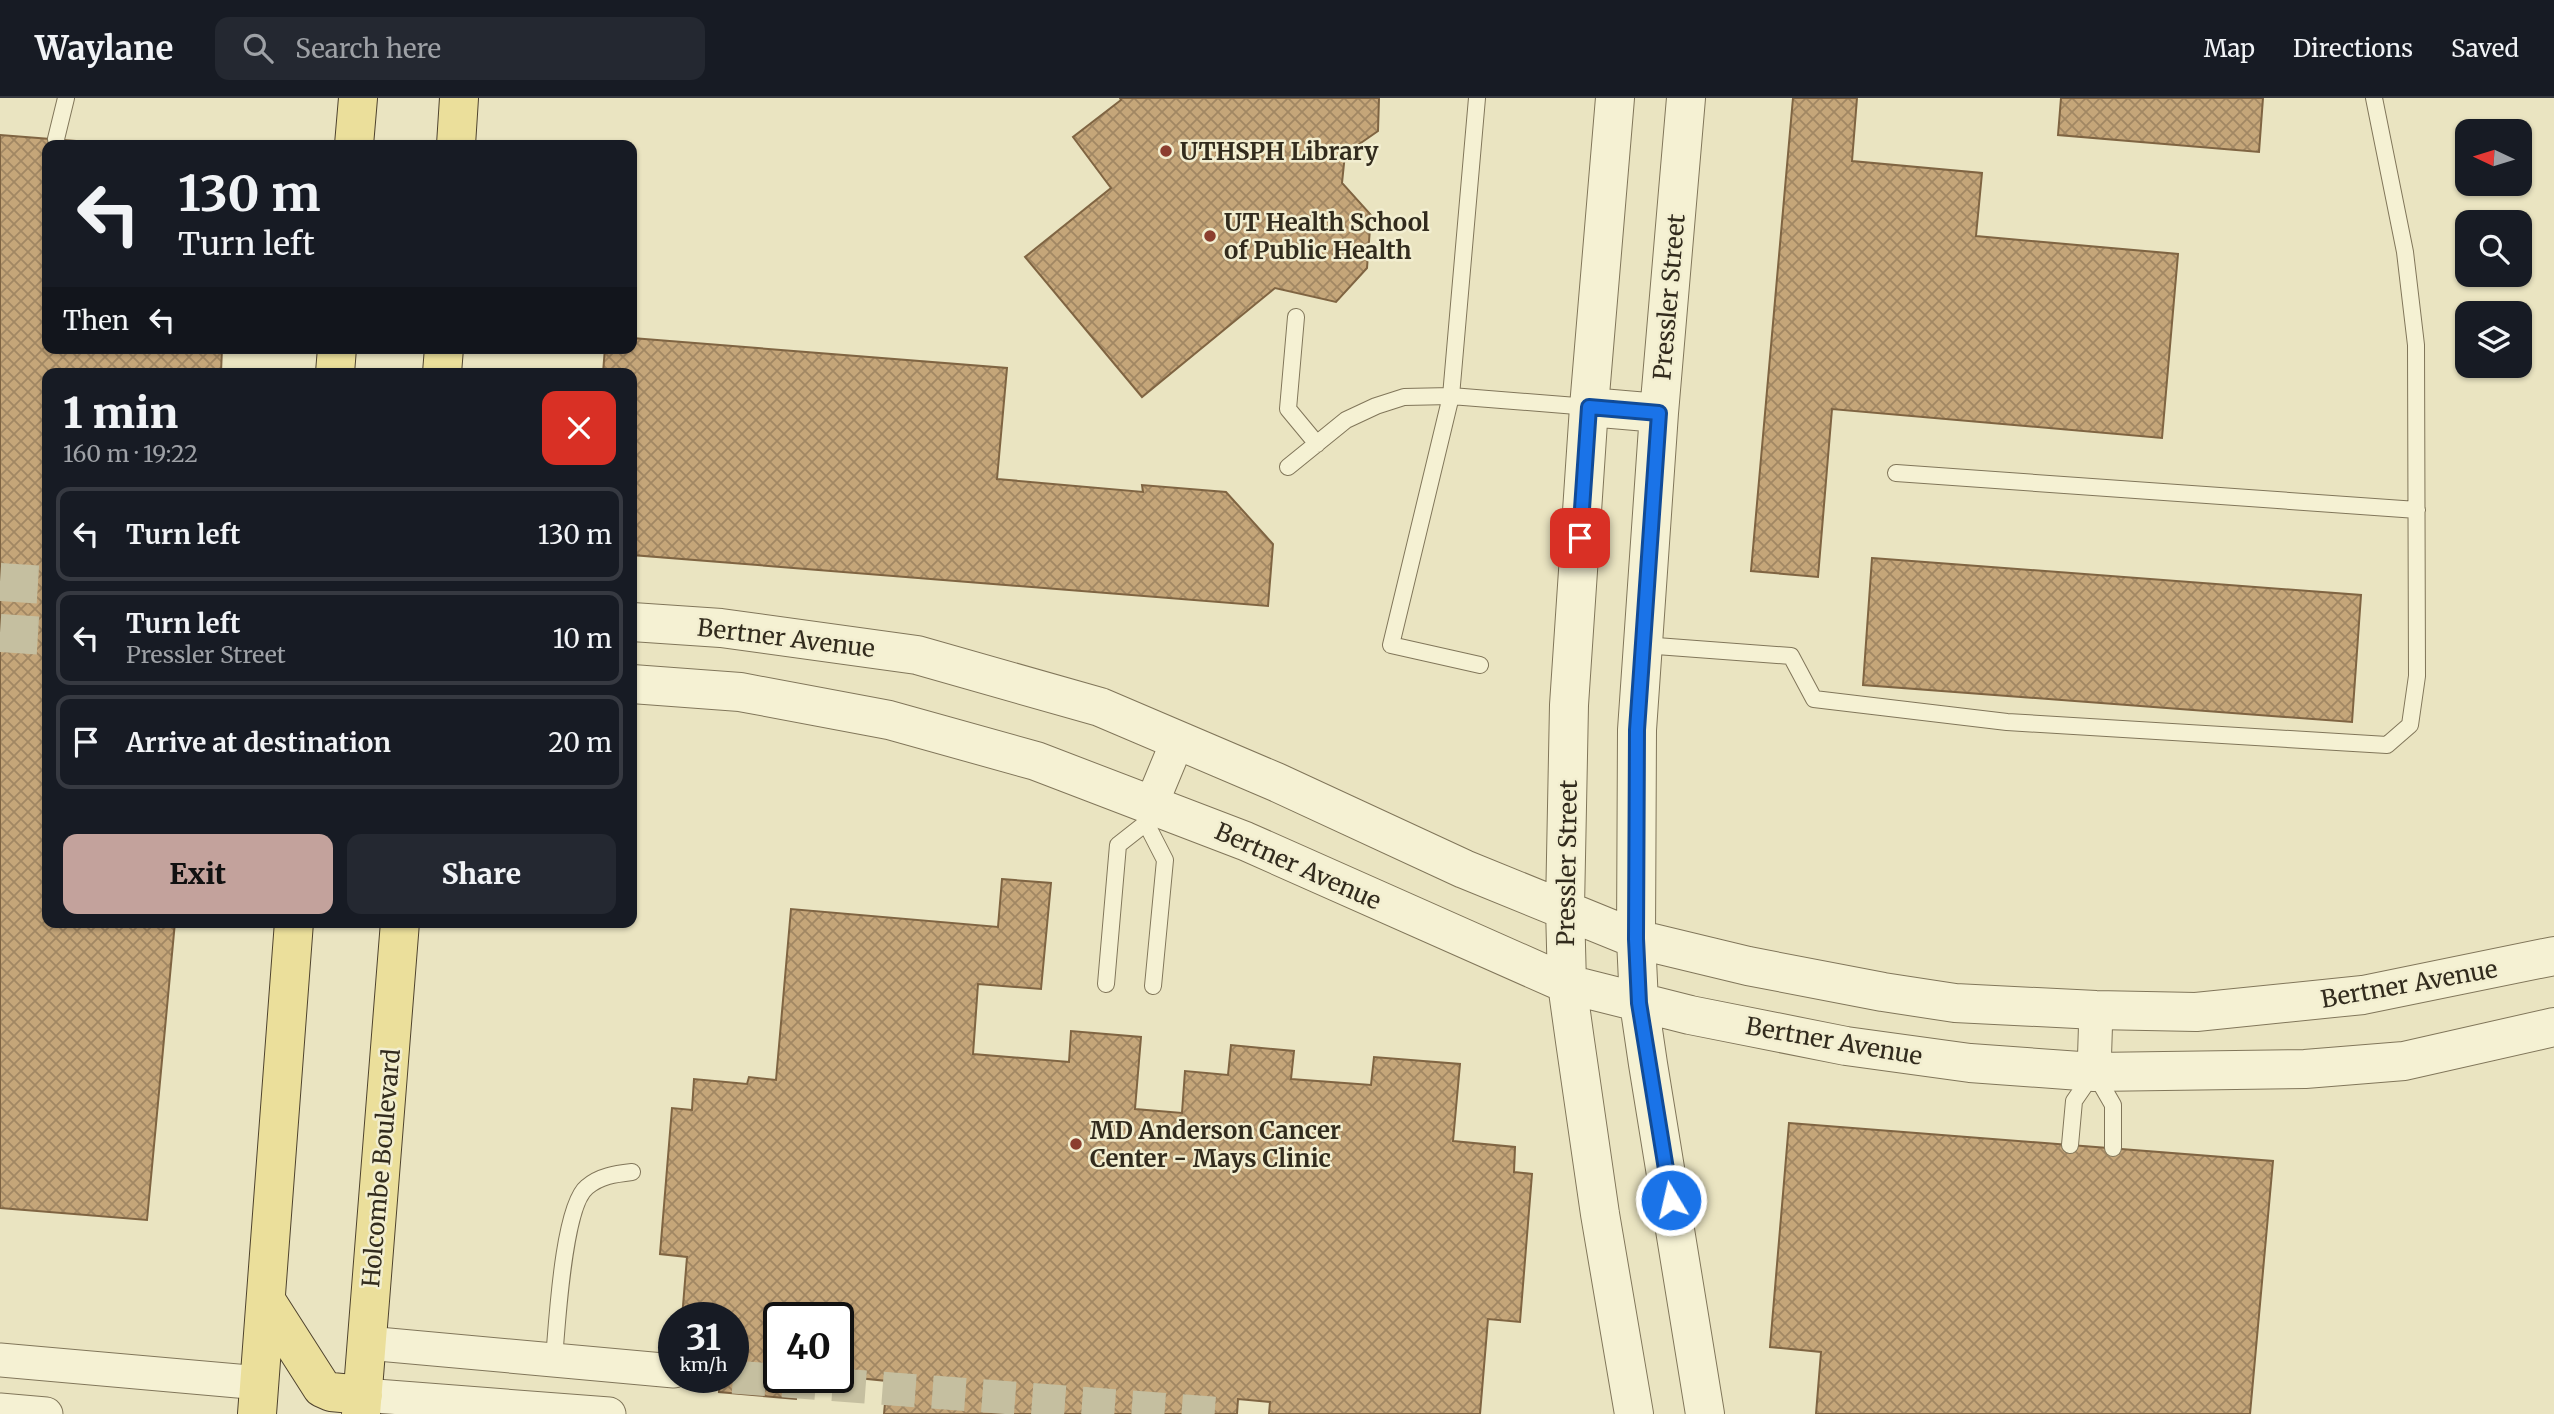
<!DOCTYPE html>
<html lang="en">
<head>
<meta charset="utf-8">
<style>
	:root { --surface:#171b24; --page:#242831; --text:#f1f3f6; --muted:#9ea1a6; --line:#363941; --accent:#c3a29c }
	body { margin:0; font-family:Merriweather,serif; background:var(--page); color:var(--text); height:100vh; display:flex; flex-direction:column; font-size:26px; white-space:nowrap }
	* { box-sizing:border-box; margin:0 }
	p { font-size:23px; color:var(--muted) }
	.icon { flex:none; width:38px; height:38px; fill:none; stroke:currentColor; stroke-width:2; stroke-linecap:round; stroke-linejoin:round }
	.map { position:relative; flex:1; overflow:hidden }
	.panel { position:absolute; left:42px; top:270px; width:595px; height:560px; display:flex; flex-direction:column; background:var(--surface); border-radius:14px; box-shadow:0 2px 5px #0004 }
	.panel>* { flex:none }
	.top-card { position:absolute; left:42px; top:42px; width:595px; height:214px; border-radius:14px; box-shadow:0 2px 5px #0004; background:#171b24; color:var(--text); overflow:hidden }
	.needle { width:46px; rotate:274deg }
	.fabs { position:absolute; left:2455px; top:21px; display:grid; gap:14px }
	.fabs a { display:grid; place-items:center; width:77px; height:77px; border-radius:14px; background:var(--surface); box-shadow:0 2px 5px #0004; font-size:35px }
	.speed { position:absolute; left:658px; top:1204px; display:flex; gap:14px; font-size:35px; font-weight:700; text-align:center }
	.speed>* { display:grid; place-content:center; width:91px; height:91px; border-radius:50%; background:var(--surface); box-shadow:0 2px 5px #0004; line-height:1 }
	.speed small { font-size:18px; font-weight:400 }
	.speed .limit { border:4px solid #111; border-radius:10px; background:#fff; color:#111 }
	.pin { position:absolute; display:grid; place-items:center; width:60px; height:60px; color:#fff; margin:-30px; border-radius:14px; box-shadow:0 4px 10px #0006 }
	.me { position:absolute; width:77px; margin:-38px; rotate:351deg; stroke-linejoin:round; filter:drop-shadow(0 0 5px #0008) }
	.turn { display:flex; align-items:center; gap:24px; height:147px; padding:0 21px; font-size:32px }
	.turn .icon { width:91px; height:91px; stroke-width:2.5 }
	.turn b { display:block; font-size:49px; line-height:60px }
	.then { display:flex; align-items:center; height:66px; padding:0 21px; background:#0003; gap:14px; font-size:26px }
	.round { display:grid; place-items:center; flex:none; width:74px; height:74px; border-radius:14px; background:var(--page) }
	.summary { display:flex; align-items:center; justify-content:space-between; height:119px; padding:0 21px }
	h1 { font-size:42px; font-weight:800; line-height:52px }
	.primary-button { display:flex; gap:14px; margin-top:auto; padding:14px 21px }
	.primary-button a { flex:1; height:80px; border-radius:14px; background:var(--accent); color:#111; font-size:28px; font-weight:800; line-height:80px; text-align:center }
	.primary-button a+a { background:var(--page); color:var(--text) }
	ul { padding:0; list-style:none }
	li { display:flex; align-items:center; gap:21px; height:94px; margin:0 14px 10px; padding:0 7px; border:4px solid var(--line); border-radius:14px }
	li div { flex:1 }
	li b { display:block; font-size:26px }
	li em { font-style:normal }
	header { display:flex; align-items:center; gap:42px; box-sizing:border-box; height:98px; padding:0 35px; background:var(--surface); border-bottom:2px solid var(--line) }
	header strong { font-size:33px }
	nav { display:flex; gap:38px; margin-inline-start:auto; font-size:24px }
	.search { width:490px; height:63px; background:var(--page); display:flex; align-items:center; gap:18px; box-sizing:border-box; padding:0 24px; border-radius:14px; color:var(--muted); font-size:26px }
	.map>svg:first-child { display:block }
	.building { fill:url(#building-cross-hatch); stroke:#7f6442; stroke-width:2 }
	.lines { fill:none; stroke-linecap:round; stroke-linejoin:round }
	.minor-tunnel { stroke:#c5bfa0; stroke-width:33; stroke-dasharray:33 17; stroke-linecap:butt }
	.tertiary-tunnel { stroke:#c5bfa0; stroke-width:38; stroke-dasharray:38 19; stroke-linecap:butt }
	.service-casing { stroke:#81765a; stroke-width:18 }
	.minor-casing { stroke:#81765a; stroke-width:35 }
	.tertiary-casing { stroke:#81765a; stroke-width:40 }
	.primary-casing { stroke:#4f432e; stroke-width:40 }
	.service { stroke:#f5f1d3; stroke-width:16 }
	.minor { stroke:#f5f1d3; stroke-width:33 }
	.tertiary { stroke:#f5f1d3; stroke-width:38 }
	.primary { stroke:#ebdf9b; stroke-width:38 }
	.route-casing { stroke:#114b97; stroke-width:18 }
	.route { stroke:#1a73e8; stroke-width:12 }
	.poi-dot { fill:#8b3e2f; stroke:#f2eed0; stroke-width:2.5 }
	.labels { text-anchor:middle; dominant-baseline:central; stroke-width:5; stroke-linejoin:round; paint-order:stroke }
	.poi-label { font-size:24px; font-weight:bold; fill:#322b1d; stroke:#f2eed0; text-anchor:start }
	.street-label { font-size:24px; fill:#322b1d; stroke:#f2eed0 }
</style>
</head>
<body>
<header>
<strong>Waylane</strong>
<div class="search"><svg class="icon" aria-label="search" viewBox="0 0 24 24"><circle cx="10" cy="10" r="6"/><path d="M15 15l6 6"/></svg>Search here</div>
<nav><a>Map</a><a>Directions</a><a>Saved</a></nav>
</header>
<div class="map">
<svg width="2554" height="1316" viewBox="0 0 2554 1316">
	<defs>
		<pattern id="building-cross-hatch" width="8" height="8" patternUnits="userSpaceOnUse" patternTransform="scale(1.75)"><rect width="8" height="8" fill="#c5a679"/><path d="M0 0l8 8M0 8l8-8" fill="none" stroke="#a18763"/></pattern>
	</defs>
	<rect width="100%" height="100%" fill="#eae4c1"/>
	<path class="building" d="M1120,0H1379L1378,33L1345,56L1342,85L1371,117L1367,170L1336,204L1275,190L1142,299L1025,159L1111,90L1073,39L1121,2Z
		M1793,0H1857L1852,63L1982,75L1976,138L2178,156L2162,340L1832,311L1818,479L1751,473Z
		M2061,0H2263L2259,54L2058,37Z
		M0,37L127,47H47V250H222L221,275H47V824H175L147,1122L0,1110Z
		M632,240L1007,270L997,381L1143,394L1142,387L1226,394L1273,446L1268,508L632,457V275H603L605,250H632Z
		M1872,460L2361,497L2352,624L1863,587Z
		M1002,781L1051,785L1041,891L978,886L973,956L1069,964L1071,933L1141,939L1135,1011L1182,1015L1185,973L1228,977L1231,947L1294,953L1291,981L1371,987L1374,959L1460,966L1453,1043L1515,1049L1514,1074L1532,1076L1520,1224L1488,1221L1480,1316H1269L1270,1304L1238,1301L1237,1316H884L887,1283L838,1278V1220H779V1279H798L796,1301L719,1294L720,1279H733V1220H682L687,1159L660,1156L672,1010L692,1012L694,981L747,986L749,979L776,982L791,811L998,829Z
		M1789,1025L2273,1063L2250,1316H1816L1821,1254L1770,1249Z"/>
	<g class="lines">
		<path class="minor-tunnel" d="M733,1279L1225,1316"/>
		<path class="tertiary-tunnel" d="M0,484L47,487
			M0,535L47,538"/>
		<defs>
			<path id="service" d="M1477,0L1451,298L1391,547L1480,567
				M56,41L66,0
				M1296,219L1288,311L1317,346
				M1288,369L1346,322L1376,308L1404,299L1451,298L1589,309
				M1896,375L2417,412
				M1643,547L1791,558L1814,601L2007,624L2387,647L2410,627L2417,578L2416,247L2405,154L2374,0
				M1146,725L1165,762L1153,888
				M1106,886L1118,747L1146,725L1151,707
				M2070,1047L2074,1003L2094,974L2113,1007V1050
				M554,1261C557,1228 563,1108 587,1089C600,1078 615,1076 632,1074"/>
			<path id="minor" d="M1151,707L1178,642
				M2094,974L2096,912
				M367,1245L674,1273
				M0,1262L260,1285
				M363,1297L609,1316
				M0,1312L46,1316"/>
			<path id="tertiary" d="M1615,0L1589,309L1569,607L1565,810L1567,886L1575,943L1600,1116L1634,1316
				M1686,0L1659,315L1637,632L1636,841L1639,905L1648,966L1705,1316
				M1589,309L1659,315
				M632,524L721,530L917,557L1100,609L1276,684L1464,771L1636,841L1748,868L1883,894L1955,905L2096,912L2196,914L2363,897L2554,858
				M632,586L740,594L889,622L1036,663L1245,743L1567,886L1690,917L1846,948L1970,965L2094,974L2305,971L2404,963L2554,929"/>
			<path id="primary" d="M354,47L358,0
				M456,47L459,0
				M335,275L337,250
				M442,275L444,250
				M267,1204L322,1290L331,1294L363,1297
				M257,1316L294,824
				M361,1316L400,824"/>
		</defs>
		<use href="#service" class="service-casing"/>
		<use href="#minor" class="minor-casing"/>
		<use href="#tertiary" class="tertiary-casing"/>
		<use href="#primary" class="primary-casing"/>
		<use href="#service" class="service"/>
		<use href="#minor" class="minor"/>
		<use href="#tertiary" class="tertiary"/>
		<use href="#primary" class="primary"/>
	</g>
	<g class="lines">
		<defs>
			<path id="route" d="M1580,440L1589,309L1659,315L1637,632L1636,841L1639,905L1671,1102"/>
		</defs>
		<use href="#route" class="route-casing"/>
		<use href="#route" class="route"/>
	</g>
	<g class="poi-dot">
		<circle cx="1166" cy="53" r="7"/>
		<circle cx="1210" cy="138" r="7"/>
		<circle cx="1076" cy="1046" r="7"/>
	</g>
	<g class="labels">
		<g class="poi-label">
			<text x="1180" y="53">UTHSPH Library</text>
			<text x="1224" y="124">UT Health School<tspan x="1224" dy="28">of Public Health</tspan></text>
			<text x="1090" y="1032">MD Anderson Cancer<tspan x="1090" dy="28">Center - Mays Clinic</tspan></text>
		</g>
		<g class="street-label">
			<text transform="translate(1669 199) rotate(-85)">Pressler Street</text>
			<text transform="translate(786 540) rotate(7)">Bertner Avenue</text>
			<text transform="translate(1567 765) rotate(-89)">Pressler Street</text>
			<text transform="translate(1298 768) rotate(24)">Bertner Avenue</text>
			<text transform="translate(2409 886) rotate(-10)">Bertner Avenue</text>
			<text transform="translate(1834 943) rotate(10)">Bertner Avenue</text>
			<text transform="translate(381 1070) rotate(-85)">Holcombe Boulevard</text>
		</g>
	</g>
</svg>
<div class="fabs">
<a><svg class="needle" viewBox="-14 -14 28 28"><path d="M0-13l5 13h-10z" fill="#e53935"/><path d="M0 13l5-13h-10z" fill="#9ea1a6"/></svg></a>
<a><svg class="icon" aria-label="search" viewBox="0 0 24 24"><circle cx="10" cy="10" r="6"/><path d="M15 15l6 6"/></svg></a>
<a><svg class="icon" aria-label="layers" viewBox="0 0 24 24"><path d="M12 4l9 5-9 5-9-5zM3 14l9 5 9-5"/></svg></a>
</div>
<div class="speed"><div>31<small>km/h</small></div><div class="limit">40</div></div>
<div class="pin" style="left:1580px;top:440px;background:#d93025"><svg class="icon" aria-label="arrive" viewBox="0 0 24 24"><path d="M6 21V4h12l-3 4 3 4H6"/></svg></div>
<svg class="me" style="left:1671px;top:1102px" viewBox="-20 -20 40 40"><circle r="17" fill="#1a73e8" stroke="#fff" stroke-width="3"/><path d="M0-11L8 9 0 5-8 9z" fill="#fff"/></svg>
<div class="top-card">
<div class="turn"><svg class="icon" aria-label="left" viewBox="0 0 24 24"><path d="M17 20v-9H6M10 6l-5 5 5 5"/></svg><div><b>130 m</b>Turn left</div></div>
<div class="then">Then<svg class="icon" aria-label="left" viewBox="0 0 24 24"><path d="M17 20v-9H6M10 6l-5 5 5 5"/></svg></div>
</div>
<section class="panel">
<div class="summary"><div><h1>1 min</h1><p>160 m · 19:22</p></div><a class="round" style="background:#d93025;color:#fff"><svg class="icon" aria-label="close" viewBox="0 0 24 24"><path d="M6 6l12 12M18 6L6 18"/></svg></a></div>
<ul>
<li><svg class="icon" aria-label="left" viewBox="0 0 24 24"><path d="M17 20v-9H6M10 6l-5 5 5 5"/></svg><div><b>Turn left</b></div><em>130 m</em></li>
<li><svg class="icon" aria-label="left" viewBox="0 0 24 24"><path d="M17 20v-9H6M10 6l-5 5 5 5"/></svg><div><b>Turn left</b><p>Pressler Street</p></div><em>10 m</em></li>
<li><svg class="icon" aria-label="arrive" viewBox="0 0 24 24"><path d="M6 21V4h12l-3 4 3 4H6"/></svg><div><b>Arrive at destination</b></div><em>20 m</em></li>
</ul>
<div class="primary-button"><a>Exit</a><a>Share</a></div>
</section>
</div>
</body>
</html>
